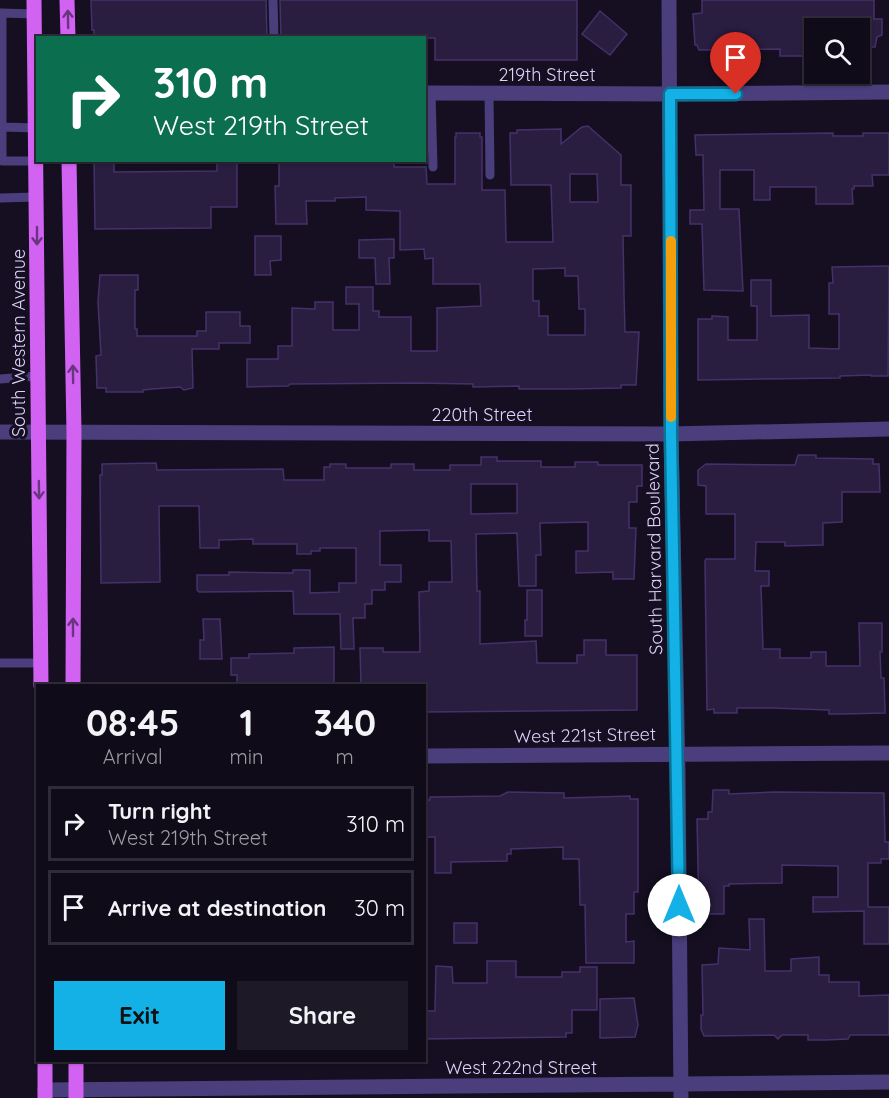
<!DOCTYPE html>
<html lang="en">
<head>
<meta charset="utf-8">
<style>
	:root { --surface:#100b19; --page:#1e1926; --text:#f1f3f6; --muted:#9c9ba2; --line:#302b38; --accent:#13b1e6 }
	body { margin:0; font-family:Quicksand,sans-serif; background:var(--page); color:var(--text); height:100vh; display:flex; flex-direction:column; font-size:22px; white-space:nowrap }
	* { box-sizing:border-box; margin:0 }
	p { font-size:20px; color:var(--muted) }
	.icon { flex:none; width:33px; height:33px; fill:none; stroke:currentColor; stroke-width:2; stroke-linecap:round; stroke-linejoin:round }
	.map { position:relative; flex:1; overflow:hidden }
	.sheet { position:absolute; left:36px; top:684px; width:390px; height:378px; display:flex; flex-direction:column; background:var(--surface); border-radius:0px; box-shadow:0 2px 4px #0004,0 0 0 2px var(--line) }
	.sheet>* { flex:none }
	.banner { position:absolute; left:36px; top:36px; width:390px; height:126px; border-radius:0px; box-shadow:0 2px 4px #0004,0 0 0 2px var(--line); background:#0b6e4f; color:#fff; overflow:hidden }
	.controls { position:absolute; left:804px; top:18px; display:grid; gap:12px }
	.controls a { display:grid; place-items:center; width:66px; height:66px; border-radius:0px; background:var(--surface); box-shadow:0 2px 4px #0004,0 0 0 2px var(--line); font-size:30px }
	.pin { position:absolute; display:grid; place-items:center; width:51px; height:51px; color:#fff; margin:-62px -26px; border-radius:50% 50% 50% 0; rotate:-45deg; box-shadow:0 0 6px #0007 }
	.pin .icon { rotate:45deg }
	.me { position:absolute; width:66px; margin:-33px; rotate:0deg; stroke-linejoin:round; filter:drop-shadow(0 0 4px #0008) }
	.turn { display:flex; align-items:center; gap:21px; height:126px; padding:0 18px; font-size:27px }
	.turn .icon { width:78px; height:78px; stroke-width:2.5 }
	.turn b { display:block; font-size:42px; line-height:51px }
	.eta { display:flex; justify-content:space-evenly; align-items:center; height:102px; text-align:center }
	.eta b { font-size:36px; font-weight:800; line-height:42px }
	.button { display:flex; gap:12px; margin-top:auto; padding:12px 18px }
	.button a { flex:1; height:69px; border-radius:0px; background:var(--accent); color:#111; font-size:24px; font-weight:800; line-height:69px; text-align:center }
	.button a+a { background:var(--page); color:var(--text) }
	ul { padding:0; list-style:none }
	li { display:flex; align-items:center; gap:18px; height:75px; margin:0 12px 9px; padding:0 6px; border:3px solid var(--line); border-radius:0px }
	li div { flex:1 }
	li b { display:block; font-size:22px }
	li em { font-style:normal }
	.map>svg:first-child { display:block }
	.building { fill:#291d40; stroke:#45316a; stroke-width:1.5; fill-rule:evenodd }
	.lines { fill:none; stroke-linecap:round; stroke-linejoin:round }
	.service { stroke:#4a3e7c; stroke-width:9 }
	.minor { stroke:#4a3e7c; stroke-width:15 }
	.primary { stroke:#d263f2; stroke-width:15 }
	.oneway { stroke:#6a357f }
	.route-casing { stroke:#0c7396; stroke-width:15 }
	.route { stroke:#13b1e6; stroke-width:10 }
	.slow { stroke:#f59e0b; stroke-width:10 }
	.labels { text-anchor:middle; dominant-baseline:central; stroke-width:6; stroke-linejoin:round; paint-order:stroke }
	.street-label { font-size:18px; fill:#ddd2fb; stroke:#150f21 }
</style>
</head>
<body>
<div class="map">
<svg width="889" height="1098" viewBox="0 0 889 1098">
	<rect width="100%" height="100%" fill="#150f21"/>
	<path class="building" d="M91,0H266L267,38H94V30H92Z
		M280,0H577V60H435V38H281Z
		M702,0H874V19H882V35L877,37L875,47H860V28H810L811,56H780V49L699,50L697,45H695L693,14L702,13Z
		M600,11L627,34L610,55L582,34Z
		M588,126L621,155V185H631V236H623L624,294L625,332H639L636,385H621V388L568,389H519V386L473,387V384L418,383L290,384L288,386L247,387V359H278V346H292V308L315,309V302H333V330H359V304H346V287H373V311H379V317H411V351H437V308L481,306L480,284H433V258L425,259L424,249L400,250V211L366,210V197L335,198V201H306L307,224H276L275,186H279V160H394V167H426L427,184H455V137H456V133H480V137H482V190H505L506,242H553L551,185H511L510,133H517V130L561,129V144L582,127ZM570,174H597L598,202H570ZM565,268V276H578L579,309H585V335H548V316H539V301H533V269Z
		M833,133V136H863V133H889V175H872L873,186H854V189H852L853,204H816V187H770V200H754V170H720V209H739L743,291L704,290L702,224H690V210H704L703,155H696L695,135Z
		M94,160H114V172L217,171V160H237V207H211V228L95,229Z
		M255,236H281V260L270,261L271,275H255Z
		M394,239V258H389L390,284H376L375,258H359V240Z
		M889,266L888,376H871V375L840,376V378L698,380V319H712V316H714L728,317V340H757V306H751V280H771V316L809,315V348L839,349V314H829V283H833L832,267Z
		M100,275H138V290H135V329H137V336H197V331H206V312H240V326H250V343H219V349H192L193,388L184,390L180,387L152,389L143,390V392H106V388H97L96,356L101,355L98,302Z
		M798,455H816V458L873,459V464H879L880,492H842V522L823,523V545L785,546V542H756L755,571H769V586H761L763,649H780V658H811V652H826V666H860L859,623H882V652H880L881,678H884L885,713L841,714H829V710L771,708H737V713H714V709L707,710L705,561L706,559H735V514H706V486L698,485V470L706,464L795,465Z
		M481,457H497V461H541V467H575V462H598V465H642V486H637V502H629V528H636L634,579H613V572L576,573V551H588V522L540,523L541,555H536V586H519L517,533L476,534L477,591H480V644L536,641L537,663H577V655H584V640H606V655H637V710L424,712V686H361L360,648H383V652H420L419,592L429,591V582H452L451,541H429V530L380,531V565H401V582H385V590H372V604H365V618H353L354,649H341L340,614H294L293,591L199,592L197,590V575H229V572L293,573V570H310V593L339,592V583H356V548H320V551H311V554H297V544H253V539L219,540V548H200L199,506H159L160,582L101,583L100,475H102V464L156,463L157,470L283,469L284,480H324V467H330V464H346V468H391V464H414V470H450V465H481ZM471,484H517V513L471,514Z
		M527,590H542V636H525V620H527Z
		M203,619H220L222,659H200V640H204Z
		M334,647V686H237V675H231V658H249V654L294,653V648Z
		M713,790H729V794L773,792L884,793L885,842H889V859H881V863H868V907H889V944H864V911L813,912V897H838V866L782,865V883L729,884V886H724V914H699L697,819H708V812H712Z
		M508,792L564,793V798L630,796V799H638V892H634V914H626V942L634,941V963H586L585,905H580L579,859H563V847L511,849V854H507V861L451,862V873H435V837H424V800H430V797H433L500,796Z
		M749,919H764L765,971H791V959L819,957V975H829V982H859V996L889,995V1035H850L848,1039L826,1040H808V1035H782L778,1039L774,1035L704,1036L701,1029V1015H703L702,965L718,964L719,948L750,950Z
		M454,923H477V943H454Z
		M487,961H516V977H562V972H580V967H597V1010H572V1033H566V1037L424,1039V1011H435L436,966L452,967L453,983H487Z
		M634,998L638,1025L635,1037L600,1038V999Z"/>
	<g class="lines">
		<path class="service" d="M273,0L274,38
			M0,13L35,14
			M2,13V161H37
			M431,93L433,167
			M489,93L490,175
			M2,127L37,128
			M0,198L37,197
			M0,379L38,376
			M0,663H41"/>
		<path class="minor" d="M669,0L671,434L678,771L681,1098
			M424,93L670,94L889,92
			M0,432L671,434L889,429
			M424,756L889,753
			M45,1090L889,1082"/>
		<path class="primary" d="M34,0L41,686
			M67,0L68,38
			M69,160L74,432L73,686
			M45,1060V1098
			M76,1060V1098"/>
	</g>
	<defs><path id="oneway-shaft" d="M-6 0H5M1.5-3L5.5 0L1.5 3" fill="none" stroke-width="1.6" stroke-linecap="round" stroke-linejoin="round" transform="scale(1.5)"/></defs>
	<g class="oneway">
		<use href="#oneway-shaft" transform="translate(68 19) rotate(-91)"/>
		<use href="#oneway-shaft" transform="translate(37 236) rotate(90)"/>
		<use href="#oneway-shaft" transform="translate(73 374) rotate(-91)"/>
		<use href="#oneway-shaft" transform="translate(39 490) rotate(89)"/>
		<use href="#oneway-shaft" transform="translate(73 627) rotate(-90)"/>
	</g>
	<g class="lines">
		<defs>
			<path id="route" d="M679,905L671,434L670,94H736"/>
		</defs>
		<use href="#route" class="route-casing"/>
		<use href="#route" class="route"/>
		<path class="slow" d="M671,241V417"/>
	</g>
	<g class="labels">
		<g class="street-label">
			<text x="547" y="74">219th Street</text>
			<text transform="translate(18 343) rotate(-90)">South Western Avenue</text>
			<text x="482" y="414">220th Street</text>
			<text transform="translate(654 549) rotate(-91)">South Harvard Boulevard</text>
			<text transform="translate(585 735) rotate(-1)">West 221st Street</text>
			<text x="521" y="1067">West 222nd Street</text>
		</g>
	</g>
</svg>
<div class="controls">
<a><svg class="icon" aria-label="search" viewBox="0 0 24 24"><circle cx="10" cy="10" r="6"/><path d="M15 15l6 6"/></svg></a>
</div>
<div class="pin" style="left:736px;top:94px;background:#d93025"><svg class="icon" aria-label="arrive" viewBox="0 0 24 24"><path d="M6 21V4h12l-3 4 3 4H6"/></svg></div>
<svg class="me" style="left:679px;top:905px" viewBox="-20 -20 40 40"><circle r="19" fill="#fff"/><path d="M0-13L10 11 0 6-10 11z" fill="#13b1e6"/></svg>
<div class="banner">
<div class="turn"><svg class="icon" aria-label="right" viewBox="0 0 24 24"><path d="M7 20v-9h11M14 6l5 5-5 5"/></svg><div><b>310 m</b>West 219th Street</div></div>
</div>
<section class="sheet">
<div class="eta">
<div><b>08:45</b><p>Arrival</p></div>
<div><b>1</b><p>min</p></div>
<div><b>340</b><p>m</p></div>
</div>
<ul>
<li><svg class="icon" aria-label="right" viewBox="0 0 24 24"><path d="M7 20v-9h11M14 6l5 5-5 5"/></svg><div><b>Turn right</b><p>West 219th Street</p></div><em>310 m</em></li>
<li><svg class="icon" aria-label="arrive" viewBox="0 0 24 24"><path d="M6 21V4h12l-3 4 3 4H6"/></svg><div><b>Arrive at destination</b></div><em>30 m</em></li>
</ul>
<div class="button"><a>Exit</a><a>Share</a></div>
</section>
</div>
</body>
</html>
